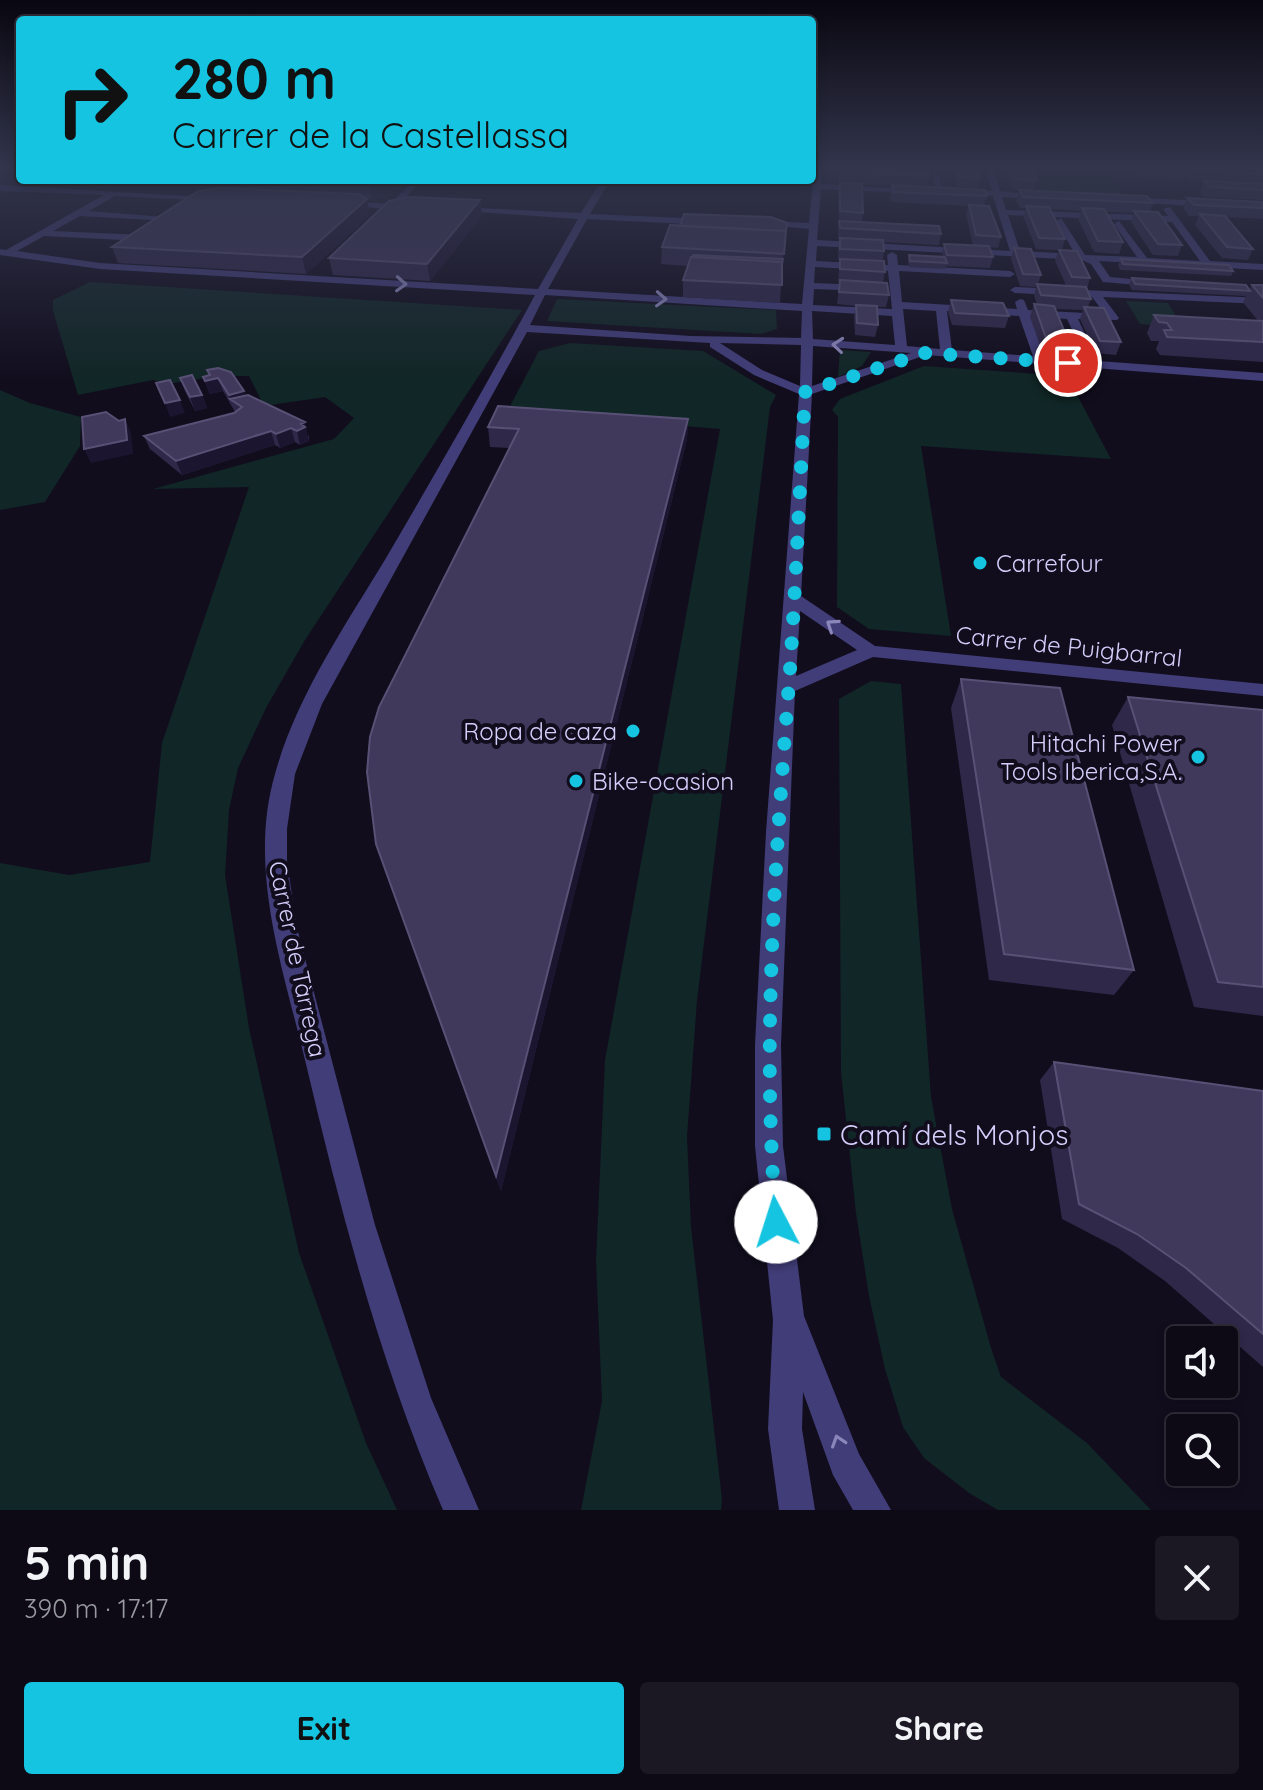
<!DOCTYPE html>
<html lang="en">
<head>
<meta charset="utf-8">
<style>
	:root { --surface:#0d0a16; --page:#1b1823; --text:#f1f3f6; --muted:#9a9aa1; --line:#2d2b35; --accent:#14c4e0 }
	body { margin:0; font-family:Quicksand,sans-serif; background:var(--page); color:var(--text); height:100vh; display:flex; flex-direction:column; font-size:30px; white-space:nowrap }
	* { box-sizing:border-box; margin:0 }
	p { font-size:26px; color:var(--muted) }
	.icon { flex:none; width:44px; height:44px; fill:none; stroke:currentColor; stroke-width:2; stroke-linecap:round; stroke-linejoin:round }
	.map { position:relative; height:1510px; overflow:hidden }
	.panel { display:flex; flex-direction:column; background:var(--surface); flex:1 }
	.panel>* { flex:none }
	.banner { position:absolute; left:16px; top:16px; width:800px; height:168px; border-radius:8px; box-shadow:0 4px 12px #0003,0 0 0 2px var(--line); background:#14c4e0; color:#111; overflow:hidden }
	.buttons { position:absolute; left:1166px; top:1326px; display:grid; gap:16px }
	.buttons a { display:grid; place-items:center; width:72px; height:72px; border-radius:8px; background:var(--surface); box-shadow:0 4px 12px #0003,0 0 0 2px var(--line); font-size:40px }
	.pin { position:absolute; display:grid; place-items:center; width:68px; height:68px; color:#fff; margin:-34px; border:4px solid #fff; border-radius:50%; box-shadow:0 2px 8px #0007 }
	.me { position:absolute; width:88px; margin:-44px; rotate:355deg; stroke-linejoin:round; filter:drop-shadow(0 0 6px #0008) }
	.turn { display:flex; align-items:center; gap:28px; height:168px; padding:0 24px; font-size:36px }
	.turn .icon { width:104px; height:104px; stroke-width:2.5 }
	.turn b { display:block; font-size:56px; line-height:68px }
	.round { display:grid; place-items:center; flex:none; width:84px; height:84px; border-radius:8px; background:var(--page) }
	.headline { display:flex; align-items:center; justify-content:space-between; height:136px; padding:0 24px }
	h1 { font-size:48px; font-weight:800; line-height:60px }
	.primary-button { display:flex; gap:16px; margin-top:auto; padding:16px 24px }
	.primary-button a { flex:1; height:92px; border-radius:8px; background:var(--accent); color:#111; font-size:32px; font-weight:800; line-height:92px; text-align:center }
	.primary-button a+a { background:var(--page); color:var(--text) }
	.map>svg:first-child { display:block }
	.green { fill:#112626 }
	.lines { fill:none; stroke-linecap:round; stroke-linejoin:round }
	.minor { fill:#413d78; fill-rule:evenodd }
	.wall { fill:#2f2849 }
	.shaded-wall { fill:#1c1530 }
	.building { fill:#41395c; stroke:#585175; stroke-width:2 }
	.oneway { stroke:#8a86ba }
	.route { stroke:#14c4e0; stroke-width:14; stroke-dasharray:0 25.2 }
	.poi-dot { fill:#14c4e0; stroke:#110d1d; stroke-width:3 }
	.labels { text-anchor:middle; dominant-baseline:central; stroke-width:8; stroke-linejoin:round; paint-order:stroke }
	.poi-label { font-size:24px; fill:#d4cefb; stroke:#110d1d; text-anchor:start }
	.street-label { font-size:24px; fill:#d4cefb; stroke:#110d1d }
	.near-poi-label { font-size:28px; fill:#d4cefb; stroke:#110d1d; text-anchor:start }
</style>
</head>
<body>
<div class="map">
<svg width="1263" height="1510" viewBox="0 0 1263 1510">
	<rect width="100%" height="100%" fill="#110d1d"/>
	<path class="green" d="M1034,173L1111,176L1123,194L1043,190Z
		M90,282L522,310L305,640L266,708L238,768L229,810L225,875L249,1028L299,1253L366,1443L397,1510H0V863L69,875L150,862L162,743L249,487L153,489L334,439L354,418L325,397L264,406L249,376H219L167,384L153,380L78,395L53,311V300Z
		M557,299L776,310L777,329L761,334L547,321Z
		M1126,301L1168,303L1183,327L1140,324Z
		M570,343L703,351L776,395L770,407L697,1000L687,1137L691,1227L722,1499L721,1510H581L602,1401L596,1261L605,1060L720,429L507,412L539,351Z
		M840,350L871,352L862,366L838,377Z
		M924,366L1067,376L1111,459L921,446L951,636L869,629L837,607L838,417L832,410L840,399Z
		M0,390L30,403L81,417L80,446L45,502L0,510Z
		M871,681L901,684L931,1097L952,1209L991,1348L1001,1377L1087,1443L1151,1510H998L969,1493L924,1458L903,1427L885,1369L869,1296L856,1213L841,1072L839,699Z"/>
	<g class="lines">
		<path class="minor" d="M814,169H822L821,184L919,190L915,193L821,189L817,240L1010,251L993,196L955,192L959,189L992,191L985,169H993L1000,191L1047,196L1043,199L1002,197L1006,210L1168,216L1163,209L1170,207L1210,261L1263,264V270L1099,261L1110,277L1142,280V284L1138,285L1103,282L1091,264L1082,260L817,246L816,261L888,265L887,255L892,252L897,255L898,265L1010,271L1015,274L1010,277L899,271L902,302L1017,309L1015,302L1020,299L1024,300L1028,310L1105,314L1092,297L1015,293L1010,290L1015,287L1263,298V304L1103,297L1119,318L1117,320L1078,319L1098,361L1263,373V381L926,355L812,394L801,596L875,646L1263,684V696L873,657L795,691L781,1045L783,1146L804,1316L859,1454L891,1510H853L833,1475L803,1392L802,1429L815,1510H779L768,1429L773,1320L755,1146V1045L766,832L799,394L754,375L710,347V343L527,332L322,704L295,774L287,829V860L296,924L375,1225L431,1398L479,1510H443C381,1366 342,1217 306,1064C284,971 247,870 275,774C296,697 345,626 386,558C437,471 487,384 535,295L100,269L0,255V249L6,250L104,195L0,191V185L220,198L216,201L115,196L89,211L177,218L172,221L80,216L53,231L143,235L148,238L143,241L44,236L17,251L100,263L538,289L578,219L451,210L455,207L581,213L602,180H610L590,214L707,219L712,222L707,225L587,219L548,289L802,304L809,229L758,224L763,221L809,223ZM1008,215L1172,222L1200,261L1147,258L1119,221L1114,224L1137,257L1085,255L1061,218L1056,221L1075,254L1020,251ZM815,267L888,271L892,309L813,305L814,289L863,291L868,288L863,285L814,283ZM545,295L802,311L801,338L691,336L530,325ZM903,309L936,311L940,349L907,346ZM812,311L892,316L895,345L813,339ZM947,311L1019,316L1033,356L952,350ZM1031,316L1067,319L1086,360L1045,357ZM720,343L801,345L800,386L762,370ZM813,346L911,353L812,386ZM800,611L857,650L796,676Z
			M932,173L939,175L943,194L936,192Z
			M414,180H423L399,204L410,205V209H394L388,213L385,209L339,204L343,201L390,204Z
			M1127,197L1263,204V210L1124,202Z"/>
	</g>
	<path class="wall" d="M839,169H911L929,176L927,186L839,182Z
		M952,169H976L980,178L977,188L957,187Z
		M1005,169H1131L1129,174L1032,170L1037,180L1034,190L1012,189Z
		M1138,169H1186L1182,181L1141,177L1137,173Z
		M1187,169H1263V184L1190,180L1184,175Z
		M223,180H402L403,185L388,198L367,199L370,215L306,274L118,263L112,247L226,188Z
		M504,180H598L595,185Z
		M1204,181L1263,184V200L1204,197L1200,192Z
		M840,183L863,213L862,222L941,234L939,245L884,242V251L883,261L885,272L883,282L889,295L886,307H877L878,325L875,337L855,335L854,318L856,306L837,304L840,281H838L840,260H838V249L840,239H838V232L839,222L838,193Z
		M892,185L987,196L984,205L1001,237L998,248L989,247L993,257L990,268L946,266L945,269L909,267L908,261L909,255L942,257L944,244L973,245L966,215L968,206L891,202L890,196Z
		M1019,190L1153,203L1150,212L1182,245L1178,256L1153,255L1131,222L1134,213L1105,212L1123,242L1119,254L1094,252L1078,219L1081,211L1050,209L1065,239L1062,250L1090,278L1087,289L1091,299L1088,307L1121,342L1116,355L1095,353L1080,319L1083,310L1055,309L1068,340L1063,352L1042,351L1030,317L1034,304L1037,305L1034,295L1036,287L1020,286L1011,259L1014,248L1041,275L1038,284L1066,285L1055,261L1059,250L1036,249L1023,216L1026,208H1020L1016,201Z
		M1187,198L1263,202V219L1226,217L1253,249L1248,260L1222,258L1195,225L1199,216H1189L1183,208Z
		M480,200L482,216L430,281L333,275L329,258Z
		M787,223L782,267L780,303L683,297V280L688,266L661,264L662,247L680,226Z
		M1121,259L1233,271L1231,276L1120,270L1118,265Z
		M1132,278L1249,290L1252,285H1263V362L1160,355L1156,349L1159,341H1151L1147,333L1154,315L1258,321L1243,302L1246,296L1132,290L1129,284Z
		M951,300L1009,316L1005,328L952,325L948,312Z
		M207,370L244,391L245,396L309,436V441L300,445L295,442L280,448L275,445L182,475L150,449L144,436L235,412L223,391L210,394L203,377L209,375Z
		M180,378L202,395L207,408L195,411L185,391Z
		M688,419L687,439L501,1191L383,865L509,448L490,447L488,427Z
		M961,679L1134,970L1114,995L989,980L951,708Z
		M1128,697L1263,710V1016L1194,1007L1112,725Z
		M1054,1062L1263,1091V1367L1165,1281L1118,1248L1062,1219L1040,1080Z"/>
	<path class="shaded-wall" d="M389,180H402L403,185L388,198L372,200L369,184Z
		M367,199L370,215L306,274L302,257Z
		M480,200L482,216L430,281L427,264Z
		M218,378L223,391L210,394L205,381Z
		M244,391L248,404L231,399L229,395Z
		M202,395L207,408L195,411L190,397Z
		M180,400L185,413L170,417L165,403Z
		M125,419L131,433L133,454L91,463L84,449Z
		M688,419L687,439L501,1191L496,1176Z
		M305,422L309,441L300,445L297,431L301,424Z
		M291,428L295,442L280,448L276,434Z
		M271,431L275,445L182,475L176,461Z"/>
	<path class="building" d="M840,169L928,170L929,176L841,172Z
		M957,169H976L980,178L959,177Z
		M1011,169H1032L1037,180L1015,179Z
		M1192,169H1263V174L1194,170Z
		M296,180H389L386,183L369,184Z
		M1204,181L1263,184V190L1209,187Z
		M840,183L862,184L863,213L840,211Z
		M892,185L985,190L987,196L893,192Z
		M217,188L359,194L367,199L302,257L112,247L198,191Z
		M1019,190L1147,196L1153,203L1023,197Z
		M409,197L480,200L427,264L329,258L389,201Z
		M1187,198L1263,202V208L1194,205Z
		M969,205L989,206L1001,237L976,235Z
		M1026,206L1049,207L1065,239L1039,238Z
		M1082,208L1104,209L1123,242L1098,241Z
		M1134,211L1158,212L1182,245L1158,244Z
		M684,214L771,217L787,223L786,231L680,226Z
		M1200,214L1225,216L1253,249L1227,247Z
		M839,221L939,226L941,234L840,228Z
		M670,225L786,231L784,254L662,247Z
		M840,238L883,240L884,251L840,249Z
		M944,244L989,246L993,257L947,255Z
		M1014,248L1031,249L1041,275L1023,274Z
		M1059,250L1077,251L1090,278L1072,277Z
		M693,255L783,259L782,264V262L693,257Z
		M909,255L945,257L947,263L910,261Z
		M691,257L782,262V285L683,280Z
		M840,259L884,261L885,272L840,269Z
		M1121,259L1229,265L1233,271L1123,264Z
		M1132,278L1246,285L1250,291L1135,284Z
		M840,280L887,283L889,295L839,292Z
		M1037,284L1086,287L1091,299L1041,295Z
		M1252,285H1263V298Z
		M951,300L1003,303L1009,316L955,313Z
		M1034,304L1054,306L1068,340L1046,338Z
		M856,305L877,306L878,325L857,323Z
		M1084,307L1104,308L1121,342L1100,341Z
		M1154,315L1263,321V342L1167,337L1164,330H1172L1167,323L1159,322Z
		M218,368L231,372L244,391L229,395L218,378L205,381L203,377L210,375L207,370Z
		M192,375L202,395L190,397L180,378Z
		M170,380L180,400L165,403L156,383Z
		M248,395L305,422L301,424L305,427L297,431L291,428L276,434L271,431L176,461L144,436L234,413L242,407L230,399Z
		M498,406L688,419L496,1176L376,844L367,772L370,737L379,707L519,429L488,427Z
		M106,412L119,421L125,419L127,440L84,449L82,417Z
		M961,679L1060,688L1134,970L1004,954Z
		M1128,697L1263,710V987L1218,982Z
		M1054,1062L1263,1091V1334L1186,1268L1137,1234L1079,1204Z"/>
	<defs><path id="oneway-chevron" d="M-2-3.5L2.5 0L-2 3.5" fill="none" stroke-width="1.6" stroke-linecap="round" stroke-linejoin="round" transform="scale(2)"/></defs>
	<g class="oneway">
		<use href="#oneway-chevron" transform="translate(401 284) rotate(3)"/>
		<use href="#oneway-chevron" transform="translate(661 299) rotate(3)"/>
		<use href="#oneway-chevron" transform="translate(838 345) rotate(-175)"/>
		<use href="#oneway-chevron" transform="translate(832 625) rotate(-146)"/>
		<use href="#oneway-chevron" transform="translate(838 1441) rotate(-108)"/>
	</g>
	<linearGradient id="sky" x2="0" y2="1"><stop stop-color="#090710"/><stop offset="0.44" stop-color="#32354c"/><stop offset="1" stop-color="#32354c" stop-opacity="0"/></linearGradient>
	<rect width="1263" height="381" fill="url(#sky)"/>
	<g class="lines">
		<path class="route" d="M776,1222C761,1038 776,854 790,670C796,578 800,485 805,392L924,353L1068,363"/>
	</g>
	<g class="poi-dot">
		<circle cx="980" cy="563" r="8"/>
		<circle cx="633" cy="731" r="8"/>
		<circle cx="1198" cy="757" r="8"/>
		<circle cx="576" cy="781" r="8"/>
		<rect x="816" y="1126" width="16" height="16" rx="4"/>
	</g>
	<g class="labels">
		<g class="poi-label">
			<text x="996" y="563">Carrefour</text>
			<text x="617" y="731" text-anchor="end">Ropa de caza</text>
			<text x="1182" y="743" text-anchor="end">Hitachi Power<tspan x="1182" dy="28">Tools Iberica,S.A.</tspan></text>
			<text x="592" y="781">Bike-ocasion</text>
		</g>
		<g class="street-label">
			<text transform="translate(1069 646) rotate(6)">Carrer de Puigbarral</text>
			<text transform="translate(298 959) rotate(78)">Carrer de Tàrrega</text>
		</g>
		<g class="near-poi-label">
			<text x="840" y="1134">Camí dels Monjos</text>
		</g>
	</g>
</svg>
<div class="buttons">
<a><svg class="icon" aria-label="sound" viewBox="0 0 24 24"><path d="M4 9h4l5-4v14l-5-4H4zM17 9q2 3 0 6"/></svg></a>
<a><svg class="icon" aria-label="search" viewBox="0 0 24 24"><circle cx="10" cy="10" r="6"/><path d="M15 15l6 6"/></svg></a>
</div>
<div class="pin" style="left:1068px;top:363px;background:#d93025"><svg class="icon" aria-label="arrive" viewBox="0 0 24 24"><path d="M6 21V4h12l-3 4 3 4H6"/></svg></div>
<svg class="me" style="left:776px;top:1222px" viewBox="-20 -20 40 40"><circle r="19" fill="#fff"/><path d="M0-13L10 11 0 6-10 11z" fill="#14c4e0"/></svg>
<div class="banner">
<div class="turn"><svg class="icon" aria-label="right" viewBox="0 0 24 24"><path d="M7 20v-9h11M14 6l5 5-5 5"/></svg><div><b>280 m</b>Carrer de la Castellassa</div></div>
</div>
</div>
<section class="panel">
<div class="headline"><div><h1>5 min</h1><p>390 m · 17:17</p></div><a class="round"><svg class="icon" aria-label="close" viewBox="0 0 24 24"><path d="M6 6l12 12M18 6L6 18"/></svg></a></div>
<div class="primary-button"><a>Exit</a><a>Share</a></div>
</section>
</body>
</html>
